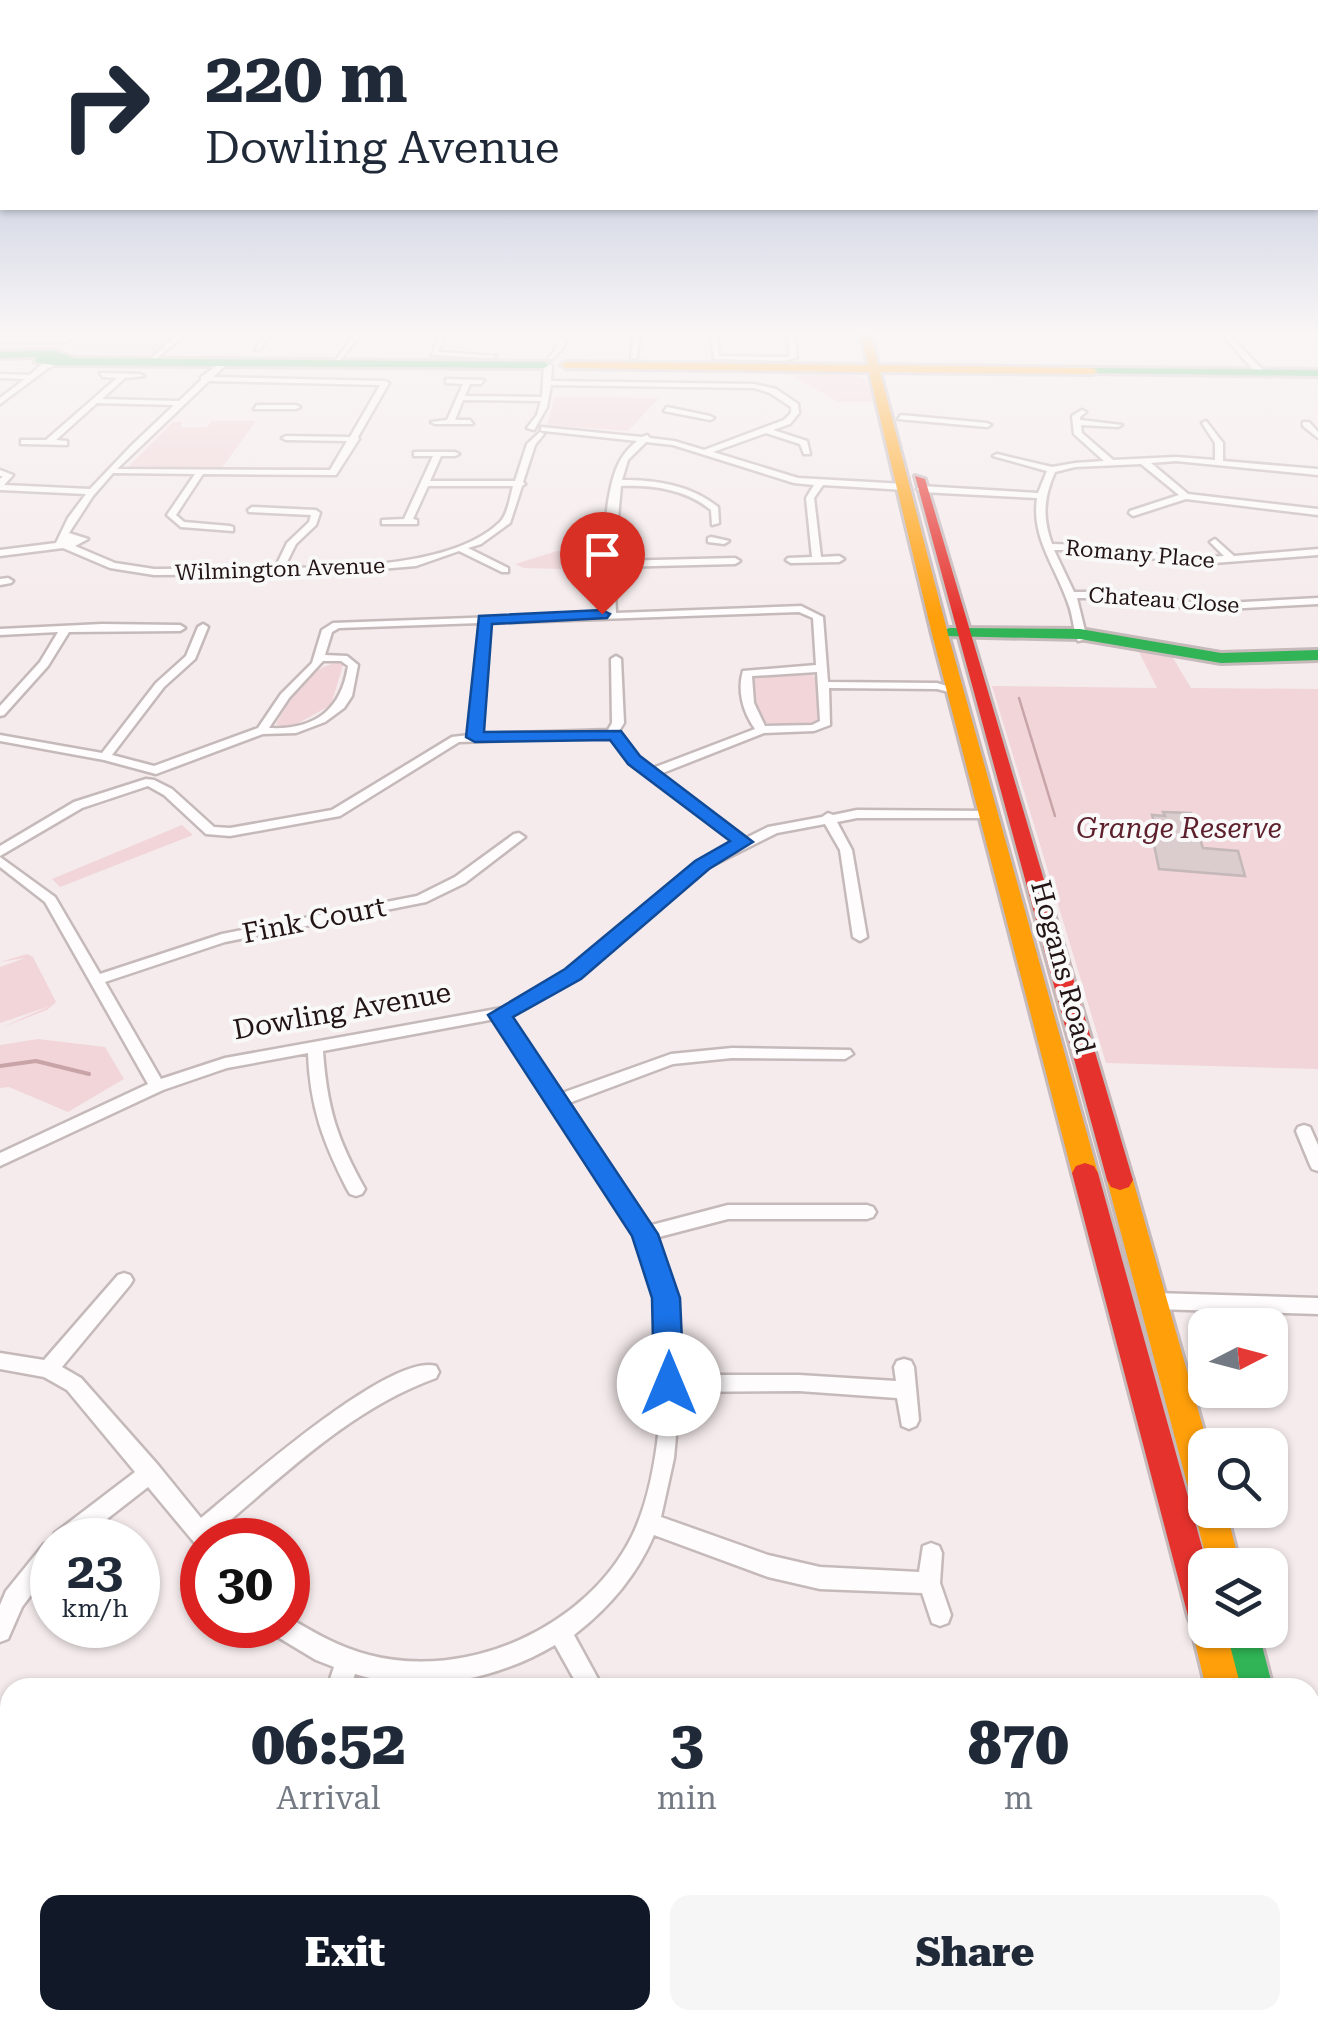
<!DOCTYPE html>
<html lang="en">
<head>
<meta charset="utf-8">
<style>
	:root { --surface:#fff; --page:#f6f6f7; --text:#1f2937; --muted:#747a83; --accent:#111827 }
	body { margin:0; font-family:"Roboto Serif",serif; background:var(--page); color:var(--text); height:100vh; display:flex; flex-direction:column; font-size:38px; white-space:nowrap }
	* { box-sizing:border-box; margin:0 }
	p { font-size:32px; color:var(--muted) }
	.icon { flex:none; width:55px; height:55px; fill:none; stroke:currentColor; stroke-width:2; stroke-linecap:round; stroke-linejoin:round }
	.map { position:relative; flex:1; overflow:hidden }
	.panel { position:absolute; left:0px; top:1678px; width:1320px; height:352px; display:flex; flex-direction:column; background:var(--surface); border-radius:30px 30px 0 0; box-shadow:0 2px 8px #0004 }
	.panel>* { flex:none }
	.banner { position:absolute; left:0px; top:0px; width:1320px; height:210px; box-shadow:0 2px 8px #0004; background:#fff; color:var(--text); overflow:hidden }
	.needle { width:65px; rotate:84deg }
	.controls { position:absolute; left:1188px; top:1308px; display:grid; gap:20px }
	.controls a { display:grid; place-items:center; width:100px; height:100px; border-radius:20px; background:var(--surface); box-shadow:0 2px 8px #0004; font-size:50px }
	.speed { position:absolute; left:30px; top:1518px; display:flex; gap:20px; font-size:50px; font-weight:700; text-align:center }
	.speed>* { display:grid; place-content:center; width:130px; height:130px; border-radius:50%; background:var(--surface); box-shadow:0 2px 8px #0004; line-height:1 }
	.speed small { font-size:25px; font-weight:400 }
	.speed .limit { border:15px solid #d22; background:#fff; color:#111 }
	.pin { position:absolute; display:grid; place-items:center; width:85px; height:85px; color:#fff; margin:-102px -42px; border-radius:50% 50% 50% 0; rotate:-45deg; box-shadow:0 0 10px #0007 }
	.pin .icon { rotate:45deg }
	.me { position:absolute; width:110px; margin:-55px; rotate:0deg; stroke-linejoin:round; filter:drop-shadow(0 0 8px #0008) }
	.turn { display:flex; align-items:center; gap:35px; height:210px; padding:0 40px; font-size:45px }
	.turn .icon { width:130px; height:130px; stroke-width:2.5 }
	.turn b { display:block; font-size:70px; line-height:85px }
	.eta { display:flex; justify-content:space-evenly; align-items:center; height:170px; text-align:center }
	.eta b { font-size:60px; font-weight:800; line-height:70px }
	.action { display:flex; gap:20px; margin-top:auto; padding:20px 40px }
	.action a { flex:1; height:115px; border-radius:20px; background:var(--accent); color:#fff; font-size:40px; font-weight:800; line-height:115px; text-align:center }
	.action a+a { background:var(--page); color:var(--text) }
	.map>svg:first-child { display:block }
	.green { fill:#f1d5d8 }
	.lines { fill:none; stroke-linecap:round; stroke-linejoin:round }
	.stream-far1 { stroke:#c8a3a7; stroke-width:2.5 }
	.stream { stroke:#c8a3a7; stroke-width:4 }
	.building { fill:#dbcdce; stroke:#c4b8b9; stroke-width:2.5 }
	.street-casing { stroke:#c5b9ba; stroke-width:5 }
	.fast-casing { stroke:#c5b9ba; stroke-width:6 }
	.slow-casing { stroke:#c5b9ba; stroke-width:6 }
	.jam-casing { stroke:#c5b9ba; stroke-width:6 }
	.street { fill:#fefcfc; fill-rule:evenodd }
	.fast { fill:#30b455; fill-rule:evenodd }
	.slow { fill:#ff9f0a; fill-rule:evenodd }
	.jam { fill:#e5322d; fill-rule:evenodd }
	.route { fill:#1a73e8; stroke:#114b97; stroke-width:2.5 }
	.labels { text-anchor:middle; dominant-baseline:central; stroke-width:8; stroke-linejoin:round; paint-order:stroke }
	.far-street-label { font-size:22px; fill:#231415; stroke:#f9f9f9 }
	.park-label { font-size:28px; font-style:italic; fill:#5d202c; stroke:#f9f9f9 }
	.street-label { font-size:28px; fill:#231415; stroke:#f9f9f9 }
</style>
</head>
<body>
<div class="map">
<svg width="1318" height="2028" viewBox="0 0 1318 2028">
	<rect width="100%" height="100%" fill="#f5ebec"/>
	<path class="green" d="M84,333H179L150,354L68,351Z
		M786,372L845,373L867,379L873,402H838Z
		M555,397L659,398L628,431L547,425Z
		M212,421H256L221,469L128,467L173,422H183L180,427H207Z
		M557,551L598,552L595,570L524,568L515,564Z
		M1138,650L1173,658L1191,688L1318,689V1069L1106,1063L992,686L1157,688Z
		M339,663L343,665L331,705L288,729L276,724C289,702 310,664 339,663Z
		M804,671L817,678L821,720L811,726L763,723L759,719L752,675Z
		M182,825L193,835L60,887L52,879Z
		M27,954L33,957L56,1002L47,1010L0,1028L50,1006L0,1023V967L25,958L0,962Z
		M38,1039L105,1047L124,1079L68,1112L9,1087L0,1088V1045Z"/>
	<g class="lines">
		<path class="stream-far1" d="M1019,698L1055,816"/>
		<path class="stream" d="M0,1066L36,1061L89,1074"/>
	</g>
	<path class="building" d="M1163,812L1191,813L1203,848L1238,851L1245,876L1159,869L1151,830H1156L1152,815L1165,816Z"/>
	<g class="lines">
		<defs>
			<path id="street" d="M180,333H187L157,358H153V356Z
				M267,333H273L259,350H255Z
				M356,333H362L340,360H336Z
				M440,333H446L438,352L496,356L493,358L432,355Z
				M562,333H568L563,348L552,359H548L557,347Z
				M634,333H640L637,357L634,359L631,357Z
				M711,333H717L719,356L785,357L790,356L788,333H794L797,357L785,361L714,359Z
				M1221,333H1227L1263,370V374H1257Z
				M0,338H67L70,340L67,342H0Z
				M56,360L62,361L47,369L0,404V398L25,379L0,378V374L30,375L41,365Z
				M225,360L229,362L213,377L385,381L389,383L358,437L359,439L336,475L203,474L176,515L184,522L230,526L233,527V531L181,527L167,515L195,474L113,473L93,496L69,533L88,539L75,546L115,563L154,569L275,568L287,543L309,522L311,515L249,512L248,510L252,507L316,510L320,513L316,525L296,544L284,568C345,567 454,567 500,522C508,514 510,497 513,486H428L413,519L417,520V524H382V520L404,519L433,456H414V452H455L459,454L455,456H441L430,481H515L527,444L540,432L544,434L535,445L523,482L525,484L522,486L510,523L481,544L468,548L508,568V572H502L459,551L416,566L332,573L278,574L154,575L110,568L63,548L0,556V550L56,543L68,518L86,494L0,490V479L3,476H0V470L13,475L4,485L90,489L132,445L174,405L97,403L56,440L67,441V445L24,444H21V440H46L117,378L103,377L100,373L140,374L144,376L125,378L102,399L179,401L201,380V377ZM209,381L380,385L350,437L286,436L282,438L286,440L347,441L330,470L117,469Z
				M548,364L552,366L551,381L754,384L776,389L798,404L799,413L790,424L773,430L807,441L810,454H804L800,444L766,433L713,452L798,478L905,484L909,487L905,490L823,485L814,498L821,557L839,556L844,559L839,562L791,563L786,560L788,558L812,557L806,498L814,485L794,483L673,445L646,442L628,460L622,480C657,480 690,485 718,507L719,523L712,525L711,510C685,489 653,485 621,486L614,561L735,558L740,561L735,564L614,567L616,613L801,606L823,617L828,682L937,683L963,691L957,694L937,689L829,688L830,725L814,731L764,733L660,774L746,838L768,827L822,817L828,813L833,815L857,810L991,811L995,812V818H857L837,822L852,850L867,937L860,941L853,937L840,850L825,824L777,833L707,868L578,977L509,1016L562,1093L671,1054L732,1048L850,1050L853,1054L845,1059L732,1058L673,1064L569,1103L648,1226L728,1205H867L873,1207L876,1212L873,1217L867,1219H728L655,1238C675,1283 680,1327 680,1375H799L896,1381L894,1367L897,1361L904,1359L911,1361L914,1367L919,1420L916,1426L909,1429L902,1426L897,1398L799,1391L680,1392L674,1458L661,1517L768,1555L820,1567L919,1572L923,1546L931,1543L939,1546L942,1553L940,1583L951,1615L948,1623L940,1626L932,1623L922,1593L820,1589L768,1577L654,1535C637,1575 609,1608 574,1635L603,1688H579L555,1645C496,1680 422,1695 355,1674L350,1688H327L334,1667L316,1660L271,1633L268,1625H288V1617C314,1633 339,1647 369,1655C468,1681 587,1627 632,1536C662,1476 669,1357 655,1291C644,1241 615,1200 587,1157C557,1111 527,1065 495,1019L323,1051C327,1108 337,1139 365,1189L362,1194L356,1196L350,1194L347,1189C323,1142 310,1107 308,1053L227,1068L163,1090L0,1166V1153L148,1084L45,902L0,867V857L55,897L100,974L222,934L417,896L455,877L514,834L519,833L525,837L465,883L426,902L225,942L105,982L161,1079L225,1058L502,1008L568,971L697,862L736,843L630,763L615,740L603,737L459,742L340,816L230,836L206,834L164,795L148,786L82,808L0,856V846L74,802L146,779L154,780L172,789L214,827L230,828L332,810L452,737L469,735L480,623L339,628L332,632L325,655L347,656L358,665L352,696L344,708L325,722L296,733L263,734L156,774L104,760L0,741V735L102,753L156,683L186,656L198,627L203,624L208,627L195,659L164,687L112,755L154,766L258,728L281,694L312,663L322,630L333,623L606,613C603,574 601,493 621,459C625,452 631,446 637,441L544,431H541V427L642,437L647,435L650,438L674,441L704,450L784,420L791,413V407L770,393L754,388L551,385L547,407L534,430L527,428L537,415L541,401L463,400L455,420H470L473,424H435L431,422L447,420L463,384L446,383V379L484,380L481,384H470L465,396L542,397L544,366ZM799,612L813,618L816,665L743,671C737,691 743,712 755,729L653,768L638,757L623,736L617,734L624,723L621,659L616,656L611,659L612,723L608,730L481,734L490,623ZM323,661H341L348,666C341,711 314,730 269,728L289,698ZM817,672L820,721L812,725L765,726L754,703L752,676Z
				M257,405H296L300,407L296,409H254Z
				M667,407L710,416L714,418L710,420L664,411Z
				M1082,410L1086,412L1080,417V420L1122,425L1118,427L1081,425L1082,433L1113,460L1176,457L1215,460V443L1202,423L1206,421L1223,443V461L1318,469V475L1176,461L1151,463L1188,494L1318,509V515L1186,499L1133,516L1129,513L1130,511L1179,495L1141,464L1075,467L1055,472C1044,497 1042,517 1052,544C1109,544 1167,561 1224,556L1210,542L1215,539L1234,556L1318,549V555L1201,564L1080,550H1054L1074,592H1108L1207,604L1318,598V604L1207,610L1108,598H1077L1087,639L1078,641C1073,629 1073,615 1068,603C1056,567 1031,538 1037,498L921,492L917,489L921,486L1038,493L1047,471L993,456L997,454L1052,467L1075,463L1104,461L1074,434L1072,416Z
				M901,415L987,423L991,425L987,427L898,419Z
				M1303,422H1309L1318,432V438L1303,426Z
				M711,537L729,541L724,544L708,542V538Z
				M8,578L13,581L11,583L0,585V579Z
				M102,624L180,625L185,628L180,631L69,632L48,666L4,715L0,716V706L40,662L58,632L0,635V629Z
				M1304,1125L1310,1127L1318,1145V1171L1312,1169L1310,1165L1296,1131L1298,1127Z
				M124,1273L130,1275L133,1280L130,1285L62,1367L81,1378L158,1465L201,1518C239,1487 390,1352 436,1366L439,1372L436,1378C350,1409 283,1476 214,1534L217,1540H202V1549L198,1547L148,1487L80,1540H52L55,1533L135,1472L67,1390L44,1377L0,1369V1353L44,1360L118,1275Z
				M1155,1293L1318,1298V1314L1155,1309L1148,1306L1146,1301L1148,1296Z
				M52,1541V1567L22,1607L8,1639L0,1642V1605L6,1591L44,1544Z"/>
			<path id="fast" d="M54,350L74,358L544,362L549,365L544,368L53,365L35,362L36,357L0,358V352Z
				M1093,368L1318,370V376L1089,373Z
				M949,628L1080,629L1221,653L1318,650V660L1221,663L1080,639L944,636L941,633Z
				M1224,1630H1258L1273,1688H1238Z"/>
			<path id="slow" d="M860,333H870L878,365L1093,368L1098,371L1093,374L880,372L948,634L1098,1173L1094,1180L1085,1183L1076,1180L1072,1173L932,634L869,372L566,368L561,365L566,362L868,365Z
				M1120,1170L1129,1173L1133,1180L1208,1445L1205,1510H1226L1240,1565H1208L1194,1510L1197,1503L1189,1491L1107,1180L1111,1173Z
				M1205,1615V1630H1226L1241,1688H1206L1192,1630L1197,1618Z"/>
			<path id="jam" d="M915,476L925,479L1133,1180L1129,1187L1120,1190L1111,1187L1107,1180Z
				M1085,1163L1094,1166L1098,1173L1207,1565L1205,1630H1212L1205,1633L1193,1628L1188,1616L1072,1173L1076,1166Z
				M1310,1873L1318,1876V1943L1310,1939Z
				M1310,1995L1318,1998V2028H1292L1291,2020H1310Z"/>
		</defs>
		<use href="#street" class="street-casing"/>
		<use href="#fast" class="fast-casing"/>
		<use href="#slow" class="slow-casing"/>
		<use href="#jam" class="jam-casing"/>
		<use href="#street" class="street"/>
		<use href="#fast" class="fast"/>
		<use href="#slow" class="slow"/>
		<use href="#jam" class="jam"/>
	</g>
	<linearGradient id="sky" x2="0" y2="1"><stop stop-color="#9badce"/><stop offset="0.54" stop-color="#faf6f6"/><stop offset="1" stop-color="#faf6f6" stop-opacity="0"/></linearGradient>
	<rect width="1318" height="617" fill="url(#sky)"/>
	<path class="route" d="M602,610L610,614L607,618L492,624L484,732L621,731L640,756L753,842L709,869L581,979L513,1017L658,1234L680,1298L684,1384L679,1393L669,1397L658,1393L654,1384L652,1298L632,1236L488,1015L565,969L695,861L730,841L628,764L610,740L475,742L466,737L479,616Z"/>
	<g class="labels">
		<g class="far-street-label">
			<text transform="translate(1140 554) rotate(5)">Romany Place</text>
			<text transform="translate(280 569) rotate(-2)">Wilmington Avenue</text>
			<text transform="translate(1164 600) rotate(4)">Chateau Close</text>
		</g>
		<g class="park-label">
			<text x="1179" y="828">Grange Reserve</text>
		</g>
		<g class="street-label">
			<text transform="translate(314 920) rotate(-11)">Fink Court</text>
			<text transform="translate(1063 967) rotate(75)">Hogans Road</text>
			<text transform="translate(342 1011) rotate(-10)">Dowling Avenue</text>
		</g>
	</g>
</svg>
<div class="controls">
<a><svg class="needle" viewBox="-14 -14 28 28"><path d="M0-13l5 13h-10z" fill="#e53935"/><path d="M0 13l5-13h-10z" fill="#747a83"/></svg></a>
<a><svg class="icon" aria-label="search" viewBox="0 0 24 24"><circle cx="10" cy="10" r="6"/><path d="M15 15l6 6"/></svg></a>
<a><svg class="icon" aria-label="layers" viewBox="0 0 24 24"><path d="M12 4l9 5-9 5-9-5zM3 14l9 5 9-5"/></svg></a>
</div>
<div class="speed"><div>23<small>km/h</small></div><div class="limit">30</div></div>
<div class="pin" style="left:602px;top:614px;background:#d93025"><svg class="icon" aria-label="arrive" viewBox="0 0 24 24"><path d="M6 21V4h12l-3 4 3 4H6"/></svg></div>
<svg class="me" style="left:669px;top:1384px" viewBox="-20 -20 40 40"><circle r="19" fill="#fff"/><path d="M0-13L10 11 0 6-10 11z" fill="#1a73e8"/></svg>
<div class="banner">
<div class="turn"><svg class="icon" aria-label="right" viewBox="0 0 24 24"><path d="M7 20v-9h11M14 6l5 5-5 5"/></svg><div><b>220 m</b>Dowling Avenue</div></div>
</div>
<section class="panel">
<div class="eta">
<div><b>06:52</b><p>Arrival</p></div>
<div><b>3</b><p>min</p></div>
<div><b>870</b><p>m</p></div>
</div>
<div class="action"><a>Exit</a><a>Share</a></div>
</section>
</div>
</body>
</html>
